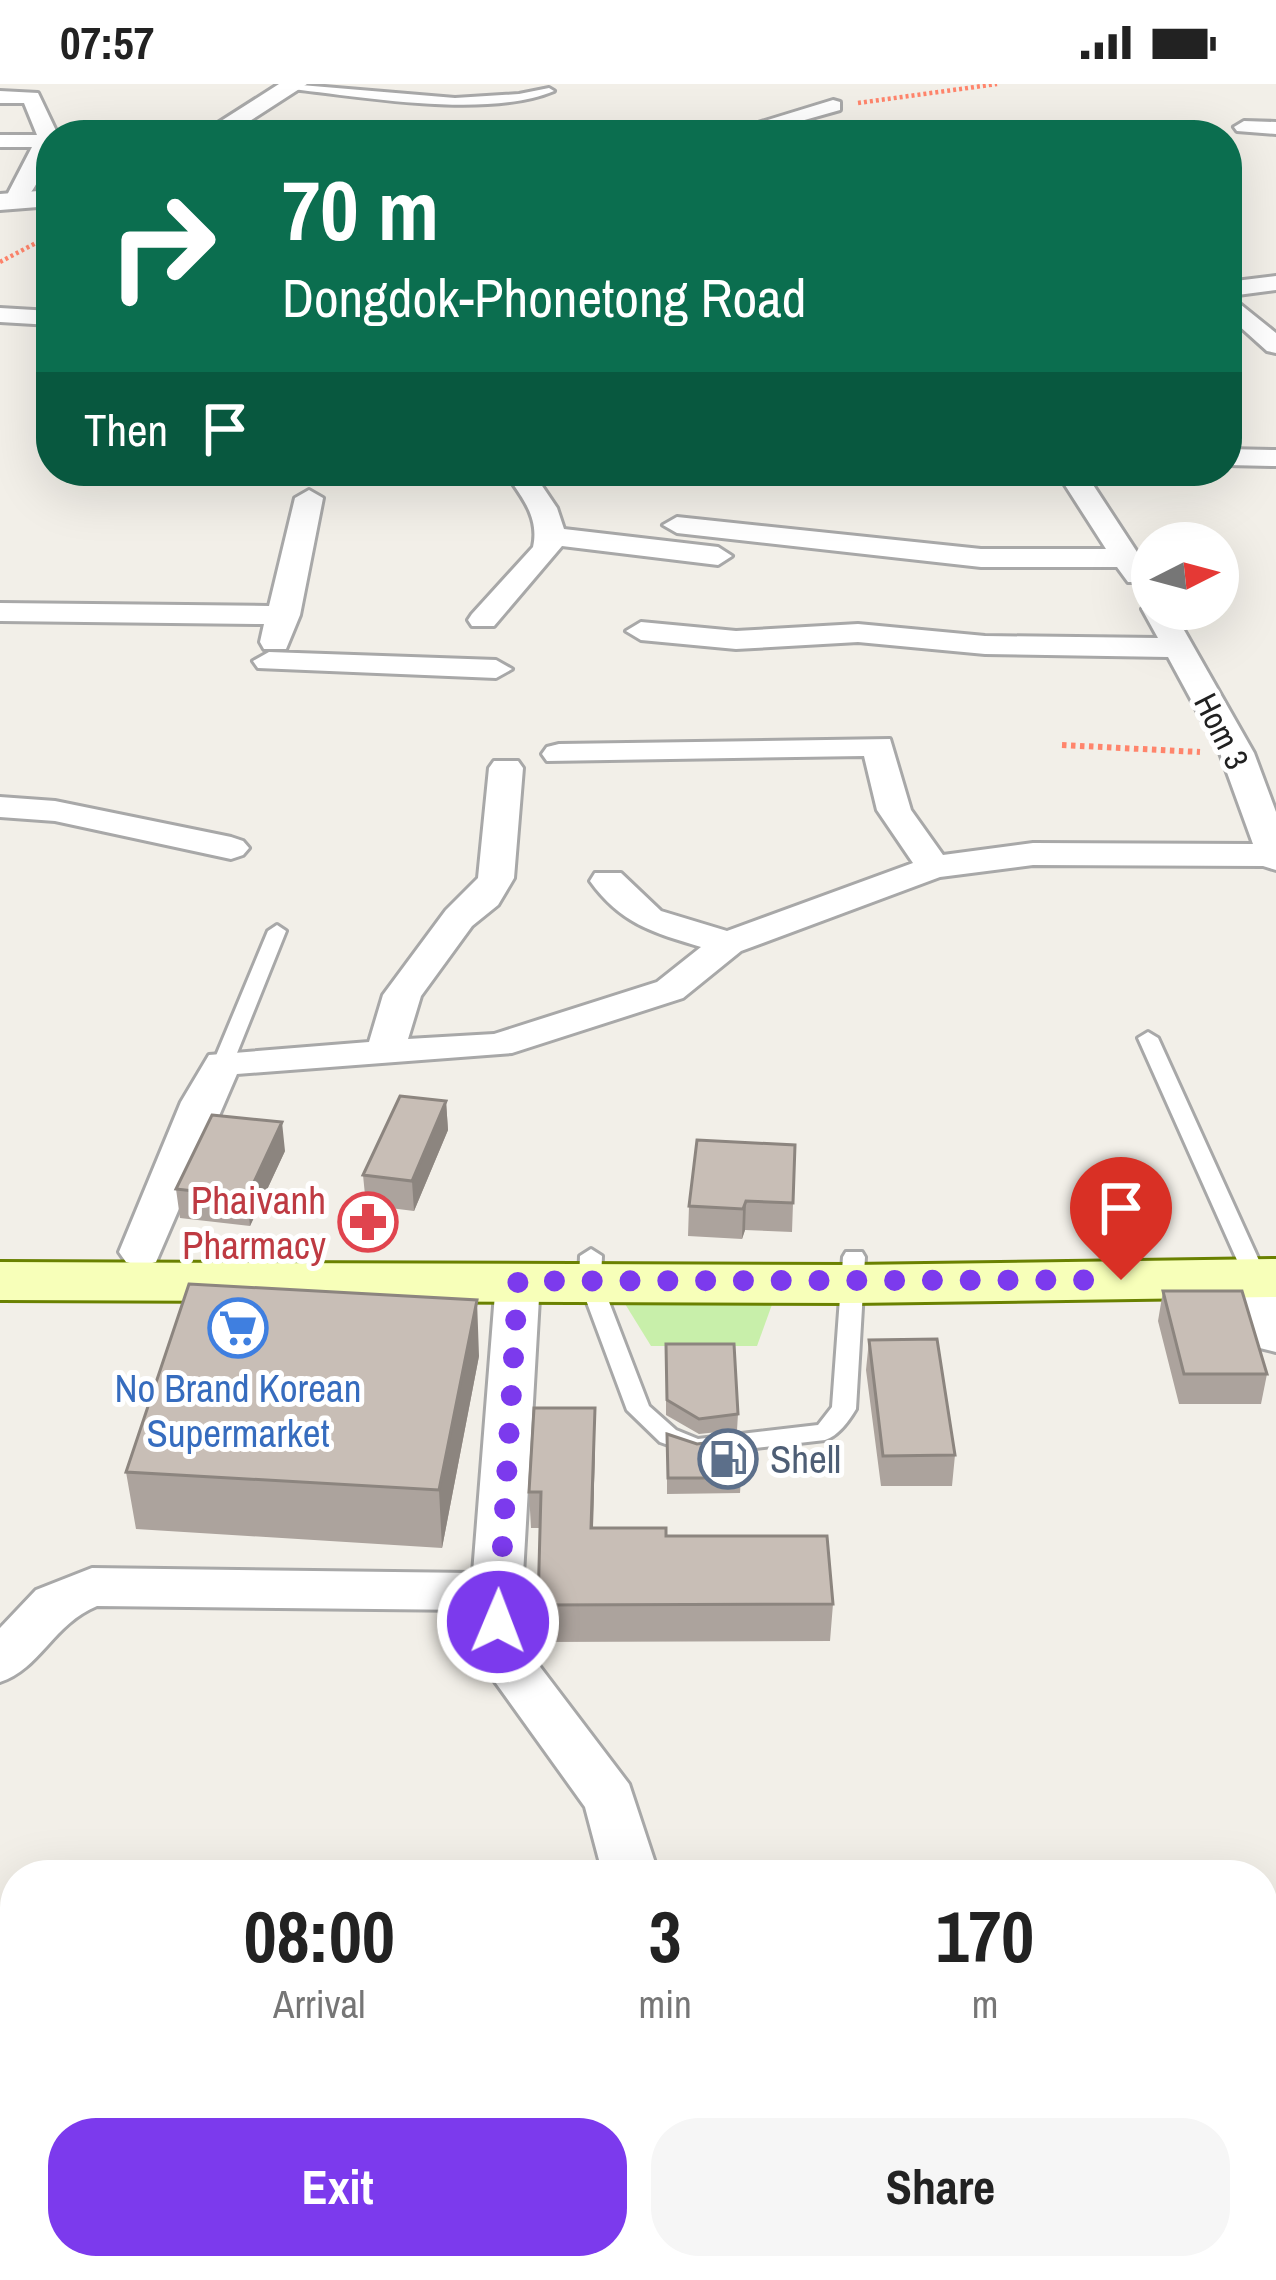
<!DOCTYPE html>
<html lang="en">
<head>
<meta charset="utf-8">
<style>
	:root { --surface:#fff; --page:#f6f6f6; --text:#222; --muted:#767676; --accent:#7c3aed }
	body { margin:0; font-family:"Archivo Narrow",sans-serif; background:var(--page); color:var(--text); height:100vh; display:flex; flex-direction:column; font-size:45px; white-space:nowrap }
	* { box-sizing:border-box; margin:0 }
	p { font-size:39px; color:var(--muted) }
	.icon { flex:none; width:66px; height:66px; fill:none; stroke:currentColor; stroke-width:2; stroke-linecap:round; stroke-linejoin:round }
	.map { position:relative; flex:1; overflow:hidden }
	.details { position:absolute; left:0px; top:1776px; width:1278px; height:420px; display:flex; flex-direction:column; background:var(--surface); border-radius:48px 48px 0 0; box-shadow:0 12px 48px #0002 }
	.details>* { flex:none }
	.guide { position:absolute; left:36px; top:36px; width:1206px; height:366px; border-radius:48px; box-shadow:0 12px 48px #0002; background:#0b6e4f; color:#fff; overflow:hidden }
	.needle { width:78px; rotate:84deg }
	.tools { position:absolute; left:1131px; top:438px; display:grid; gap:24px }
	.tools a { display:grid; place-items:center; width:108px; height:108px; border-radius:50%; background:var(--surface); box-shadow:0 12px 48px #0002; font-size:60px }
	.pin { position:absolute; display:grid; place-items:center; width:102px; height:102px; color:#fff; margin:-123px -51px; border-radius:50% 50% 50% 0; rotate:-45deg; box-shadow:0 0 12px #0007 }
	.pin .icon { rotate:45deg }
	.me { position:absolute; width:132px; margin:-66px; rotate:1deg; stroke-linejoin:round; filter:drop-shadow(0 0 9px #0008) }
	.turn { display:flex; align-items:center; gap:42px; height:252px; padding:0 48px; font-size:54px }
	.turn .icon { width:156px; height:156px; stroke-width:2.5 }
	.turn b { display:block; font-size:84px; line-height:102px }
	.then { display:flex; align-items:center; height:114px; padding:0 48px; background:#0003; gap:24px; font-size:45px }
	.eta { display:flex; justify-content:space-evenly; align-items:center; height:204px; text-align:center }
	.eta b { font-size:72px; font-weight:700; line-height:84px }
	.cta { display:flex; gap:24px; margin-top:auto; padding:24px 48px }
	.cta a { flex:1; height:138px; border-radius:48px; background:var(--accent); color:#fff; font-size:48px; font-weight:700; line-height:138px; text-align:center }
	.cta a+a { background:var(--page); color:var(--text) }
	.status { display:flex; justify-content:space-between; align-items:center; height:84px; padding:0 60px; background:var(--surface); direction:ltr }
	.status svg { height:33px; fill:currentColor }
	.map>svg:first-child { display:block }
	.grass { fill:#c8efaa }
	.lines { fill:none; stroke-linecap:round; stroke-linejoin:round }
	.service-casing { stroke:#a8a8a8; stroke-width:6 }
	.minor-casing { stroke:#a8a8a8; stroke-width:6 }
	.tertiary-casing { stroke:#a8a8a8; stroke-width:6 }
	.secondary-casing { stroke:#6a8100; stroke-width:6 }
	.path-far1 { stroke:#ff856c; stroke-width:4.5; stroke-dasharray:3 3; stroke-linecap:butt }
	.path { stroke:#ff856c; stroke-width:6; stroke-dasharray:4.5 4.5; stroke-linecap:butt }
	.service { fill:#fff; fill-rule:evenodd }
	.minor { fill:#fff; fill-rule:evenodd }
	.tertiary { fill:#fff; fill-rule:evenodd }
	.secondary { fill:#f7ffb9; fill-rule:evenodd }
	.wall { fill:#aca39d }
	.shaded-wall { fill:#8c857f }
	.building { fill:#c8beb6; stroke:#8c857f; stroke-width:3 }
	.route { stroke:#7c3aed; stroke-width:21; stroke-dasharray:0 37.8 }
	.labels { text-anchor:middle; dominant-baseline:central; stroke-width:10; stroke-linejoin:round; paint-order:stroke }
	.far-street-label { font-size:33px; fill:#212121; stroke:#fff }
	.health-label { font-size:39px; fill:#be3a42; stroke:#fff; text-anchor:end }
	.shop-label { font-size:39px; fill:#366cbe; stroke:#fff }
	.service-label { font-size:39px; fill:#4e5e75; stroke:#fff; text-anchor:start }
</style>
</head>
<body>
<div class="status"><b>07:57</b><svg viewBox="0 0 49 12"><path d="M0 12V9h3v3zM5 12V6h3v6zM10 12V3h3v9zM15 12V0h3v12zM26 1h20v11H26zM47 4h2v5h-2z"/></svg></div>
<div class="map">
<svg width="1276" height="2196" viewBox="0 0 1276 2196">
	<rect width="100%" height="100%" fill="#f2efe8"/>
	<path class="grass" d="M622,1215H774L757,1262H651Z"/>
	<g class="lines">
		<defs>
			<path id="service" d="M289,0L455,14L519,10L549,4L554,7C488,35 363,13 292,5Z
				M277,841L286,847L233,979L230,983H216L213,979L268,847Z
				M1148,948L1158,954L1267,1194L1264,1199L1256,1201L1245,1194L1138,954Z
				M591,1165L602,1172L601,1197L649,1322L676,1346L698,1355L818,1341L832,1323L843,1173L846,1168H862L865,1173L856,1325C849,1337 838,1352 825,1356L696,1371L660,1358L627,1326L579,1197L580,1172Z"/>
			<path id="minor" d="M0,7L38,9L58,51H51C51,72 36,113 16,121L5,115L32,63H0V51H37L24,19H0Z
				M833,16L840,18V26L751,51H719Z
				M1244,37L1276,38V50L1237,47L1234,43Z
				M1276,192V206L1230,212L1276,249V269L1267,267L1227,231V198Z
				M0,224L51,227V241L0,238Z
				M1227,365L1276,366V382L1227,381Z
				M504,387H532L557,424L564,445L718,463L732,472L718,481L562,462L494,542H472L468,536L472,530L533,463C540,432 520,411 504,387Z
				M1056,387H1084L1152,491L1148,498H1128L1117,483H981L677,449L663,441L677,433L981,465H1106Z
				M309,406L323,414L300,531L286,565H264L260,558L264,540L0,537V519L269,522L295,414Z
				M1152,517V525H1172L1254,669L1276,728V786L1263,782L1033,781L940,793L741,867L683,914L512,969L237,990L156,1178L141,1182L126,1178L119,1168L181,1018L209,971L369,958L383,911L446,826L478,794L489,684L494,677H518L523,684L514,794L498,821L472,842L421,912L408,955L494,950L657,898L701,863C652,848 621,840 590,797L595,789H621L661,827L727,847L913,779L877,726L864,672L547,677L542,670L547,663L559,660L890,655L911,726L943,771L1033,759L1253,760L1220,669L1168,573L985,570L858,558L736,565L641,556L626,547L641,538L736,547L858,540L985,552L1158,554L1142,525Z
				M269,568L496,576L512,585L496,594L258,584L253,577Z
				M0,713L55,717L231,753L243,757L249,764L243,771L231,775L55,737L0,733Z
				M1256,1180L1272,1184L1276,1191V1268L1260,1264L1234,1194L1240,1184Z
				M518,1183L534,1187L540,1197L522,1508L525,1563L629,1700L659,1791H603L585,1723L473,1567L472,1526L97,1522C53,1540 40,1585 0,1598V1544L36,1506L92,1484L473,1489L496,1197L502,1187Z
				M305,2181H369L365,2196H301Z"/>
			<path id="tertiary" d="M279,0H307L228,51H199Z
				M51,106V122L0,126V110Z"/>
			<path id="secondary" d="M1276,1175V1213L852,1219L0,1216V1178L852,1181Z"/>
		</defs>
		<use href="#service" class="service-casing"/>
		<use href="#minor" class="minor-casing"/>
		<use href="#tertiary" class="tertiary-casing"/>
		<use href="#secondary" class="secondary-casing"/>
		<path class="path-far1" d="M858,19L997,0
			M0,178L51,151"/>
		<path class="path" d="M1062,661L1200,668"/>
		<use href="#service" class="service"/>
		<use href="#minor" class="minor"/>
		<use href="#tertiary" class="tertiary"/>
		<use href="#secondary" class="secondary"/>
	</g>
	<path class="wall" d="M446,1017L448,1046L414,1127L366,1121L363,1091Z
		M795,1061L792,1148L745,1146L742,1155L688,1152L689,1122Z
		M285,1067L250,1142L180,1134L176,1105Z
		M1163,1207L1267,1290L1261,1320H1179L1158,1237Z
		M869,1256L955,1371L952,1402H881L866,1286Z
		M666,1260L738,1330L737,1346L699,1350L666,1331Z
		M479,1272L442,1464L136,1445L126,1388Z
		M667,1350L741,1394L740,1409L667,1410Z
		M595,1360L593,1444L666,1452L833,1520L830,1557L539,1558L538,1521L540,1444H531L529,1408Z"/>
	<path class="shaded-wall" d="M446,1017L448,1046L414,1127L412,1097Z
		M282,1038L285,1067L250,1142L247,1113Z
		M746,1117L745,1146L742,1155L743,1125Z
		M477,1216L479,1272L442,1464L439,1406Z
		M595,1324V1360L592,1481L591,1444Z"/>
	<path class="building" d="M362,42L413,50L345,51Z
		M400,1012L446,1017L412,1097L363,1091Z
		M212,1031L282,1038L247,1113L176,1105Z
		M697,1056L795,1061L793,1119L746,1117L743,1125L689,1122Z
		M189,1200L477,1216L439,1406L126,1388Z
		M1163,1207H1242L1267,1290H1184Z
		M937,1255L955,1371L883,1372L869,1256Z
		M666,1260H734L738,1330L699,1335L667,1316Z
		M534,1324H595L591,1444H666V1452H827L833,1520L538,1521L541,1408H529Z
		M667,1350L697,1360L739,1355L741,1394H668Z"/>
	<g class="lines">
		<path class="route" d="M498,1538L518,1197L1121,1196"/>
	</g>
	<defs>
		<symbol id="pharmacy-ring" viewBox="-11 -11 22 22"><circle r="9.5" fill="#fff" stroke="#e0444e" stroke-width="1.5"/><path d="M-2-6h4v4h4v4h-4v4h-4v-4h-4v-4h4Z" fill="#e0444e"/></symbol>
		<symbol id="supermarket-ring" viewBox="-11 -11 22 22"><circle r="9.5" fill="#fff" stroke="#3f7fe0" stroke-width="1.5"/><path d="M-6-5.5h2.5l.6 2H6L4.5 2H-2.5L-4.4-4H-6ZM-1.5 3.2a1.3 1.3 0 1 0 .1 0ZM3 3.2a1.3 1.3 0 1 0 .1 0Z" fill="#3f7fe0"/></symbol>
		<symbol id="fuel-ring" viewBox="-11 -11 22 22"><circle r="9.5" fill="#fff" stroke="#5c6f8a" stroke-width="1.5"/><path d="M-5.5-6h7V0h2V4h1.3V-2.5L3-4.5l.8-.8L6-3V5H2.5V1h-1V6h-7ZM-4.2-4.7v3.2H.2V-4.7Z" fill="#5c6f8a"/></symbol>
	</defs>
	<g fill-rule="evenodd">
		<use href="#pharmacy-ring" x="335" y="1105" width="66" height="66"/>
		<use href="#supermarket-ring" x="205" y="1211" width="66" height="66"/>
		<use href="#fuel-ring" x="695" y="1342" width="66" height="66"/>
	</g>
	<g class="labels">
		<g class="far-street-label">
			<text transform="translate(1222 647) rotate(63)">Hom 3</text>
		</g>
		<g class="health-label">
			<text x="326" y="1116">Phaivanh<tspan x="326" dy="45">Pharmacy</tspan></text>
		</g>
		<g class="shop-label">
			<text x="238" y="1304">No Brand Korean<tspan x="238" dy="45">Supermarket</tspan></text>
		</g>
		<g class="service-label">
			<text x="770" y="1375">Shell</text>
		</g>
	</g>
</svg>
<div class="tools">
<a><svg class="needle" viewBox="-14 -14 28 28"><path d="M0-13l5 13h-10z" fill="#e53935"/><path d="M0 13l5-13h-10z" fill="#767676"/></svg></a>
</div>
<div class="pin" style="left:1121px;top:1196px;background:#d93025"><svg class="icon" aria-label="arrive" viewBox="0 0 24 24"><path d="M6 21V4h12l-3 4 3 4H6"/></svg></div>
<svg class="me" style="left:498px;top:1538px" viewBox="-20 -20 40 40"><circle r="17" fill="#7c3aed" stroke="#fff" stroke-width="3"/><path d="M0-11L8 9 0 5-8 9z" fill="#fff"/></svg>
<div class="guide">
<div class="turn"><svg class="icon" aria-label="right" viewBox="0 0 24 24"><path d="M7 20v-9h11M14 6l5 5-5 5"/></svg><div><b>70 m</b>Dongdok-Phonetong Road</div></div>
<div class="then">Then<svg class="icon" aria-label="arrive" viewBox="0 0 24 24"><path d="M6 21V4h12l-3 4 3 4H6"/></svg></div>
</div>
<section class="details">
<div class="eta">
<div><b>08:00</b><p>Arrival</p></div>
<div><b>3</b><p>min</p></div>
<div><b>170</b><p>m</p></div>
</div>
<div class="cta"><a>Exit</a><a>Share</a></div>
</section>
</div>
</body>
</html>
